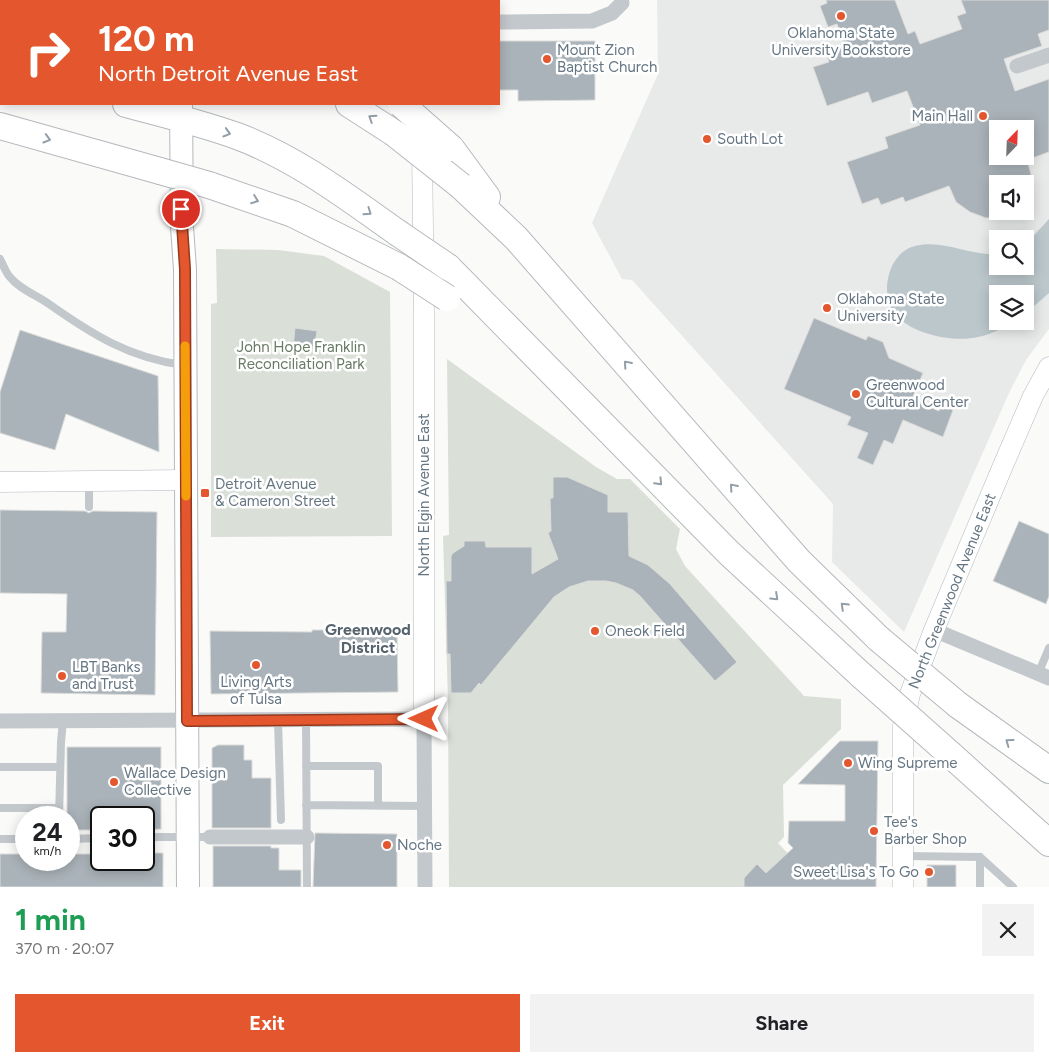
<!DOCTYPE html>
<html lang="en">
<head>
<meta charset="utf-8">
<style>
	:root { --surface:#fff; --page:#f2f2f2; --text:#202124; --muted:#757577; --accent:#e4572e }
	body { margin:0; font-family:Figtree,sans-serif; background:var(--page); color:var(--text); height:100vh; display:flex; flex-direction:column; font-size:19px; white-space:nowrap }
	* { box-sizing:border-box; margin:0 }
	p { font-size:16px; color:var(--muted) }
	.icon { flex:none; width:28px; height:28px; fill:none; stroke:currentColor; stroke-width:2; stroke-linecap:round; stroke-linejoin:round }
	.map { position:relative; height:887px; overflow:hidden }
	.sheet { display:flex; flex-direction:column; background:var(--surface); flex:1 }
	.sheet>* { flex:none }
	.hud { position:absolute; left:0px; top:0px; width:500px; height:105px; box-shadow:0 2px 12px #0003; background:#e4572e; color:#fff; overflow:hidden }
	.needle { width:32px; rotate:23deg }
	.fabs { position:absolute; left:989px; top:120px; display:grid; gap:10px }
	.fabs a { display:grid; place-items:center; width:45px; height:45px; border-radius:0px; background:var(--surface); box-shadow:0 2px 12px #0003; font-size:25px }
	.speed { position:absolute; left:15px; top:806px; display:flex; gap:10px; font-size:25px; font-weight:700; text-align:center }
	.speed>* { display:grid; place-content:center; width:65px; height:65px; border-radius:50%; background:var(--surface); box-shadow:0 2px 12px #0003; line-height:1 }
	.speed small { font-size:12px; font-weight:400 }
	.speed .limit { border:2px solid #111; border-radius:8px; background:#fff; color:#111 }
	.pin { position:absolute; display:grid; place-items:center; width:42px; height:42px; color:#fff; margin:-21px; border:2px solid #fff; border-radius:50%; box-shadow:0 1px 5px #0007 }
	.me { position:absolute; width:55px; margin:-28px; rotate:270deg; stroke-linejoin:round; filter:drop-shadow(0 0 4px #0008) }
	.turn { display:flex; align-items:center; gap:18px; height:105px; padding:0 15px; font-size:22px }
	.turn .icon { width:65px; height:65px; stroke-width:2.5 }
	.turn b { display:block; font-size:35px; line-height:42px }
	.round { display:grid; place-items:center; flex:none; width:52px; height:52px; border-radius:0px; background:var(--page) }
	.summary { display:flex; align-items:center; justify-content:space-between; height:85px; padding:0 15px }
	h1 { font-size:30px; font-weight:700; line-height:38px; color:#1e9e55 }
	.button { display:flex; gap:10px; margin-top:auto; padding:10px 15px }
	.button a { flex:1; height:58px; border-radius:0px; background:var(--accent); color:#fff; font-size:20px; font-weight:700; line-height:58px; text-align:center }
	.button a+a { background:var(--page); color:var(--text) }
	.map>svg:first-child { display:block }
	.built { fill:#e8e9e9; fill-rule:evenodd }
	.green { fill:#dadfd7 }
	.water { fill:#bbc7cb }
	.building { fill:#aab3b9; stroke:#dcdcda; fill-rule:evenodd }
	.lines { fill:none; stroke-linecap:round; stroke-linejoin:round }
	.secondary-casing { stroke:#b3babf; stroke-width:21 }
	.primary-casing { stroke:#b5babe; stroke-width:24 }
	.highway-casing { stroke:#b4b9bd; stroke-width:28 }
	.lane { stroke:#c3c8cc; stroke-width:8 }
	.street { stroke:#c3c8cc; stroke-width:15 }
	.secondary { stroke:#fff; stroke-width:20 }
	.primary { stroke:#fff; stroke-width:22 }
	.highway { stroke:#fff; stroke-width:26 }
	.highway-bridge-casing { stroke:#b4b9bd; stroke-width:28; stroke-linecap:butt }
	.highway-bridge { stroke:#fff; stroke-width:26 }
	.oneway { stroke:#939fa8 }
	.route-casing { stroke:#94391e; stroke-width:12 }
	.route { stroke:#e4572e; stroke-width:9 }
	.slow { stroke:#f59e0b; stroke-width:9 }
	.poi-dot { fill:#e4572e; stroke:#fff; stroke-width:2 }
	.labels { text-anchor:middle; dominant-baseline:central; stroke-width:5; stroke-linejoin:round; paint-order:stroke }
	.poi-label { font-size:15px; fill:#657683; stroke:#fff; text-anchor:start }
	.park-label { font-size:15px; fill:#687a64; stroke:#fff }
	.street-label { font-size:15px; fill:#657683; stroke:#fff }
	.neighbourhood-label { font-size:16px; font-weight:bold; fill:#57646e; stroke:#fff }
</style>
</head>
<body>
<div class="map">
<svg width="1049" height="887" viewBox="0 0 1049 887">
	<rect width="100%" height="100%" fill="#fafaf8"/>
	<path class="built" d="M657,0H1049V329L1026,360L1009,393L904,632L832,562L833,504L632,280L622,279L592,223L658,74ZM998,129H1025V156H998ZM998,184H1025V211H998ZM998,239H1025V266H998ZM998,294H1025V321H998Z"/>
	<path class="green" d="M216,249L278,250L324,256L390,292L392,536L211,537V304L217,303Z
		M447,359L596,467L617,479H630L680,529L676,549L685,566L804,696L841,699V729L783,785L784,837L778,843L819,887H449L448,701L443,536L449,535Z"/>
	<path class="water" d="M1049,219V293L1025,314V294H998V321H1013L1010,324C1000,329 990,335 978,337C954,343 910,334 894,313C879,292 889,252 915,246C942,239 970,256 997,254L998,266H1025V245Z"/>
	<path class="building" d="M826,0H895L908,34L915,31L920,44L962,29L957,16L966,13L961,0H1049V30L1038,34L1042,46L1004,59L1015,91L1049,79V152L1027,160L1031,174L1030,184H998V217L986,218L970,212L956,202L949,186L905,202L903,197L881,205L878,198L862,204L847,162L888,148L885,137L920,125L907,91L872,103L868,92L827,106L813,67L829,62L826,53L845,46L837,24L828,27L820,6L827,3ZM998,129H1025V156H998Z
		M499,41H595V100L518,101V90H499Z
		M814,318L866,340L868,336L883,342L889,358L923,373L912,399L939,411L942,405L953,410L943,437L903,420L893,444L884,440L873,465L857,458L868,433L847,425L851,417L784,389Z
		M295,328L317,331L314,350L293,348Z
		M20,330L158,376L159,452L66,414L55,450L0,433V392Z
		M553,477H567L608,495V512H628L629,556L648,565L670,584L737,662L715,681L640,596L633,590L616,583L606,581H588L569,587L554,597L481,685L479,683L471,693H451L450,654H447L446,581H451V556L453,553L464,546V541H485L486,547H532V574L558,559L548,533L551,531L550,498H553Z
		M0,510L85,511L89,513L93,511L157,512L155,695L41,693L42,632H66L67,594L0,593Z
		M1019,521L1049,534V596L1046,604L993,581Z
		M312,630H397L398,692L211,694L210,631L312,632Z
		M840,741H878L876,887H744V878L757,864L766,873L793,848L788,843L789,821H845V785L798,784Z
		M218,745H244V760H252V778H271V828H212V748Z
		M67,747H161V829L144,830V818H101V830H69V818H67Z
		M315,833L397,834V887H313Z
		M213,846H271V848H279V870H301V887H213Z
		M144,853H163V887H0V854H26V860H69V854H101V860H144Z
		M927,865H956V887H927Z"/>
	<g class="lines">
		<defs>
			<path id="secondary" d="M422,0V1
				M422,146L424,314V719
				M0,482L186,480
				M903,887V726L910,694L934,630L1002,468L1033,396L1049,367"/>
			<path id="primary" d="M184,1V0
				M181,104L182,227L185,269L188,887"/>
			<path id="highway" d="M118,0L122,1
				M260,0L262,1
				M0,68L1,69
				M126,104C163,114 201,123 237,136C296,158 347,197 398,233
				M349,104L394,133
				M0,126L160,171
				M451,148L487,197
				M209,185L293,214L399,267
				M461,186L516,238L799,561L879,639
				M448,267L729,553L861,675
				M958,705L1049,770
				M951,755L1049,843"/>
		</defs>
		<use href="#secondary" class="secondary-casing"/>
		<use href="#primary" class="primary-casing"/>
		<use href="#highway" class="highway-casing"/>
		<path class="lane" d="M0,259C3,264 5,271 9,276C19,289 36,295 49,304C93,335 130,358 183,365
			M89,481V507
			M1038,674L1049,648
			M278,720L281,820
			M306,720L307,887
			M306,766H378V806
			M0,767H60
			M306,805L425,806
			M0,808H59
			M59,818L61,742L63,721
			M144,837H210
			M0,839H26
			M69,839L101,838
			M905,856L980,857V887
			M980,857L1013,887"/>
		<path class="street" d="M499,22L592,21L612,13L622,3
			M1017,66L1049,55
			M934,630L1049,678
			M0,721L424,719L425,887
			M210,837H307"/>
		<use href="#secondary" class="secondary"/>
		<use href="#primary" class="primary"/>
		<use href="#highway" class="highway"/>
		<defs>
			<path id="highway-bridge" d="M401,104L451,148
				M394,133L461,186
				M160,171L209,185
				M398,233L448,267
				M399,267L447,298
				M879,639L958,705
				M861,675L951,755"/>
		</defs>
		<use href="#highway-bridge" class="highway-bridge-casing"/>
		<use href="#highway-bridge" class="highway-bridge"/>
	</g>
	<defs><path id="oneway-chevron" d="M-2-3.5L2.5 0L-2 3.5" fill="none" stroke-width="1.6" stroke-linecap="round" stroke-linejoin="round" transform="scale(1.25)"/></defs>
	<g class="oneway">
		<use href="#oneway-chevron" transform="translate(372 118) rotate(-147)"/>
		<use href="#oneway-chevron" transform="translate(227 133) rotate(17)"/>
		<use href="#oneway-chevron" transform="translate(47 139) rotate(16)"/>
		<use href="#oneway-chevron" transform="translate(255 200) rotate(20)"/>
		<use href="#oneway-chevron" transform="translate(368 212) rotate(35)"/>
		<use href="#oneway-chevron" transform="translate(627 364) rotate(-131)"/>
		<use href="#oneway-chevron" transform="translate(659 482) rotate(46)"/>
		<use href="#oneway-chevron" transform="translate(733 487) rotate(-131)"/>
		<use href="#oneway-chevron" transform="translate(775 597) rotate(43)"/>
		<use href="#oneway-chevron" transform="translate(844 606) rotate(-136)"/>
		<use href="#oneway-chevron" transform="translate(1009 742) rotate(-144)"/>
	</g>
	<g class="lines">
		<defs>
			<path id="route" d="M181,209L185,269L187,721L424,719"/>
		</defs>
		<use href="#route" class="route-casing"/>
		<use href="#route" class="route"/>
		<path class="slow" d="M185,346L186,496"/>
	</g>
	<g class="poi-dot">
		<circle cx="841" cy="16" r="5"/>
		<circle cx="547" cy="59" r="5"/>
		<circle cx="983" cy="116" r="5"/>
		<circle cx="707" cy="139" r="5"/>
		<circle cx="827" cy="308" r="5"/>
		<circle cx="856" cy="394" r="5"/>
		<rect x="200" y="488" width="10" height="10" rx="2.5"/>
		<circle cx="595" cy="631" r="5"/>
		<circle cx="256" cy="665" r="5"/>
		<circle cx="62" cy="676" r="5"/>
		<circle cx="848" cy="763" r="5"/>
		<circle cx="114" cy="782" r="5"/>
		<circle cx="874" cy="831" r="5"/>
		<circle cx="387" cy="845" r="5"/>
		<circle cx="929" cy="872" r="5"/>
	</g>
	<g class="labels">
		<g class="poi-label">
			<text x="841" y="33" text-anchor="middle">Oklahoma State<tspan x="841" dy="17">University Bookstore</tspan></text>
			<text x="557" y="50">Mount Zion<tspan x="557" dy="17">Baptist Church</tspan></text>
			<text x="973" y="116" text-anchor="end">Main Hall</text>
			<text x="717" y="139">South Lot</text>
			<text x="837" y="299">Oklahoma State<tspan x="837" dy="17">University</tspan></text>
			<text x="866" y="385">Greenwood<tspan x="866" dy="17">Cultural Center</tspan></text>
			<text x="215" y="484">Detroit Avenue<tspan x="215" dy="17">&amp; Cameron Street</tspan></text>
			<text x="605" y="631">Oneok Field</text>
			<text x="72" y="667">LBT Banks<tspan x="72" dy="17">and Trust</tspan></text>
			<text x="256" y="682" text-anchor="middle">Living Arts<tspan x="256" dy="17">of Tulsa</tspan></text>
			<text x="858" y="763">Wing Supreme</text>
			<text x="124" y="773">Wallace Design<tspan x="124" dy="17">Collective</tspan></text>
			<text x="884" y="822">Tee's<tspan x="884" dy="17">Barber Shop</tspan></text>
			<text x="397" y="845">Noche</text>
			<text x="919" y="872" text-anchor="end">Sweet Lisa's To Go</text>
		</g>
		<g class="park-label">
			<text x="301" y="347">John Hope Franklin<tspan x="301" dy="17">Reconciliation Park</tspan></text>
		</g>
		<g class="street-label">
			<text transform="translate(424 495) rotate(-90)">North Elgin Avenue East</text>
			<text transform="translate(952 591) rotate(-68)">North Greenwood Avenue East</text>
		</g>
		<g class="neighbourhood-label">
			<text x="368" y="629">Greenwood<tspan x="368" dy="18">District</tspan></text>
		</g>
	</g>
</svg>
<div class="fabs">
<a><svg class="needle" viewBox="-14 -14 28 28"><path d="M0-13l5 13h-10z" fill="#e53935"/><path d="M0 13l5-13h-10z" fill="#757577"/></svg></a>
<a><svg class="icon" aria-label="sound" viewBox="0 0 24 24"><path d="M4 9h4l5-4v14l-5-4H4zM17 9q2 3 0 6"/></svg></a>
<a><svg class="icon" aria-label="search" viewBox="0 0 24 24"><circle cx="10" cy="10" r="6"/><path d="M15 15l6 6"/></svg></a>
<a><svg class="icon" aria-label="layers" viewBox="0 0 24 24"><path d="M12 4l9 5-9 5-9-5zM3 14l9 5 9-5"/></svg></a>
</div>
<div class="speed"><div>24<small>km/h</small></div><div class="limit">30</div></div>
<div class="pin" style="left:181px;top:209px;background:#d93025"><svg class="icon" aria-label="arrive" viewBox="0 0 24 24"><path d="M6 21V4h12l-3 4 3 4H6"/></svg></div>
<svg class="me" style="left:424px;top:719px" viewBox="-20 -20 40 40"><path d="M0-17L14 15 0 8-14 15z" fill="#e4572e" stroke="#fff" stroke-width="4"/></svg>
<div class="hud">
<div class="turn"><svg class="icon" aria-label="right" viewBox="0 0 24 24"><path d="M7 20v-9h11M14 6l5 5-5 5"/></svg><div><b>120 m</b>North Detroit Avenue East</div></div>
</div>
</div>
<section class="sheet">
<div class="summary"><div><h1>1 min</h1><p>370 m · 20:07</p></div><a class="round"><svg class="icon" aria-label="close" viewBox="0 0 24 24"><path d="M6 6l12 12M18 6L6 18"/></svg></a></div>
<div class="button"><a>Exit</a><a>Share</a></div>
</section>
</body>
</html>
